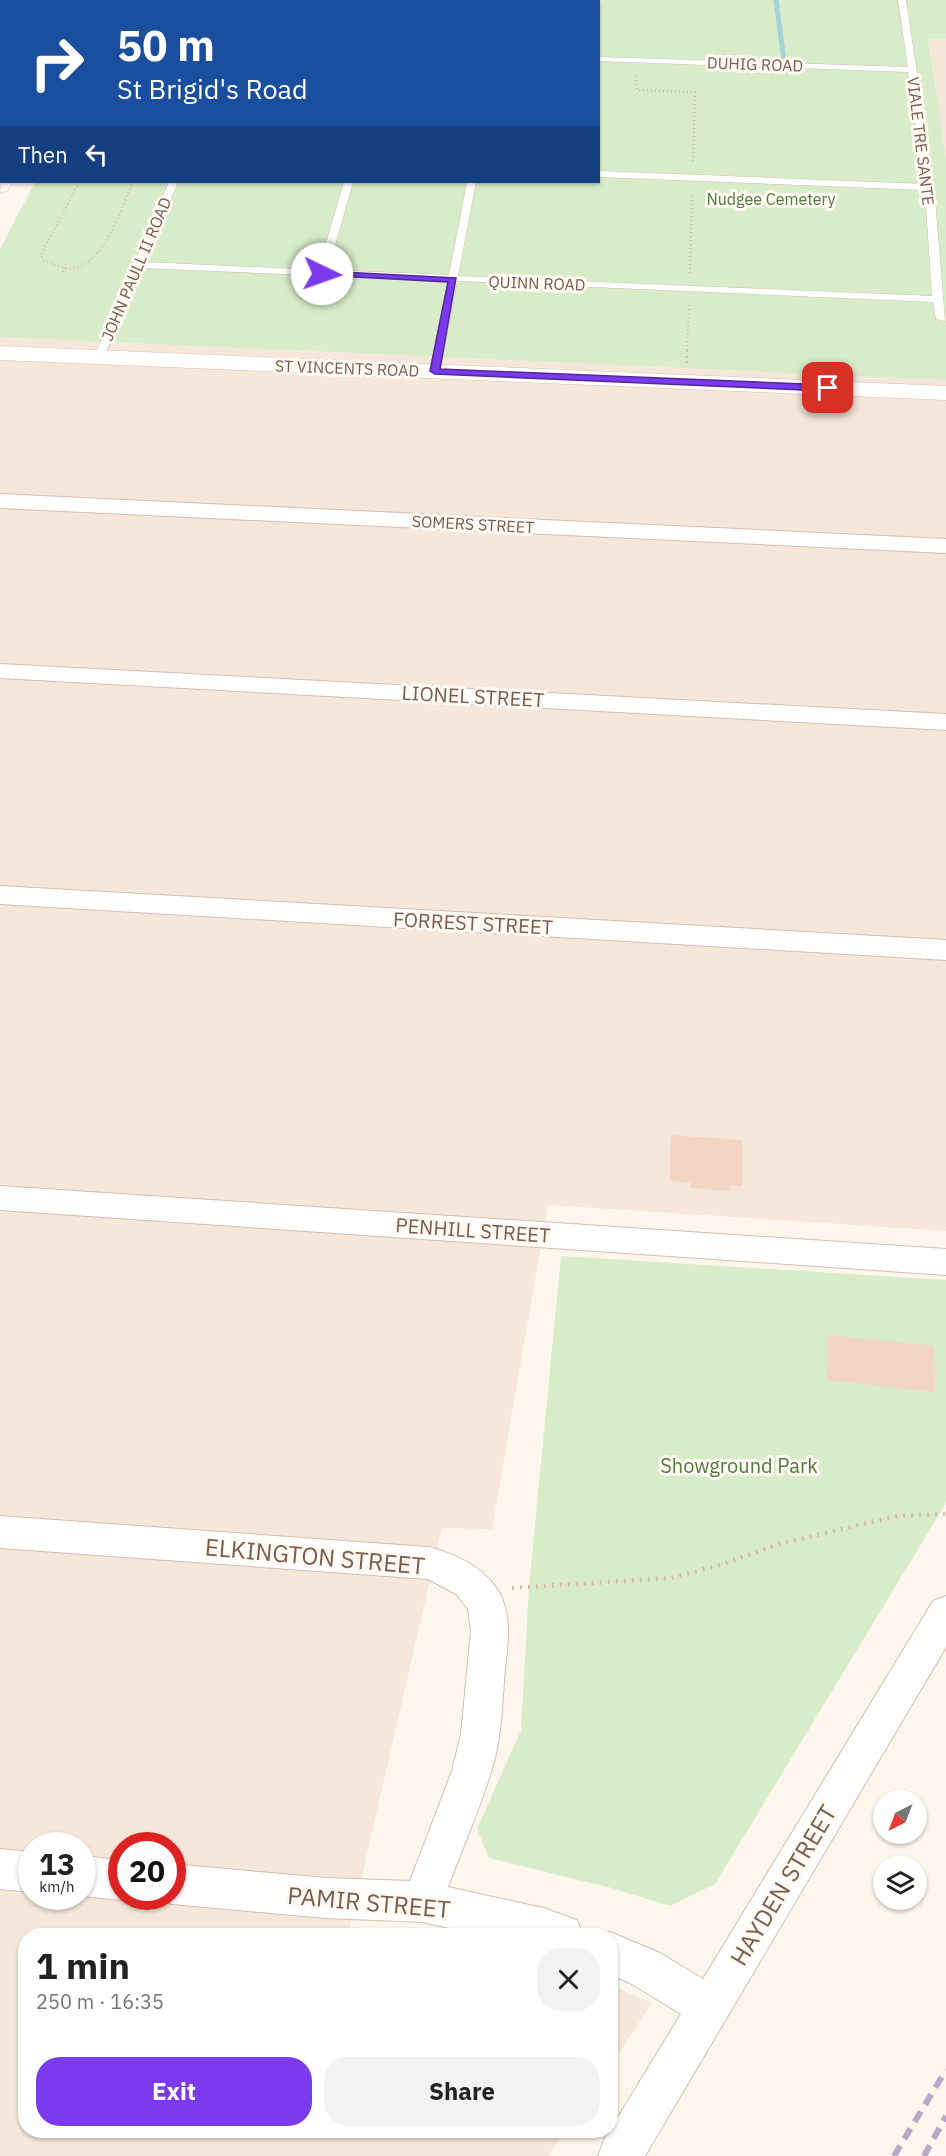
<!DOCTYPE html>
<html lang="en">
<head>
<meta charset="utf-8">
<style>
	:root { --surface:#fff; --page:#f2f2f2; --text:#222; --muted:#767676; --accent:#7c3aed }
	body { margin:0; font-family:"IBM Plex Sans",sans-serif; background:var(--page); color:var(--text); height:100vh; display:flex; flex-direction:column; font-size:22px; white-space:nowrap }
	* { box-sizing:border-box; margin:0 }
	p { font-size:20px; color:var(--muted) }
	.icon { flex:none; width:33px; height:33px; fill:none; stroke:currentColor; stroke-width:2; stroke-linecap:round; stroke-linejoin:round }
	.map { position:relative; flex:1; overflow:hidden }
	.sheet { position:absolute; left:18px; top:1928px; width:600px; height:210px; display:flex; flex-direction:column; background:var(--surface); border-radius:24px; box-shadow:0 2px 4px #0004 }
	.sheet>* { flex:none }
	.banner { position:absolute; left:0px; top:0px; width:600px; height:183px; box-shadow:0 2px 4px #0004; background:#1a4fa0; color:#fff; overflow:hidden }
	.needle { width:39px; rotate:222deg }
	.fabs { position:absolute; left:873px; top:1790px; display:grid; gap:12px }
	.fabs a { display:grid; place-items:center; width:54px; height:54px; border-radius:50%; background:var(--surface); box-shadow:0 2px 4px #0004; font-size:30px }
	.speed { position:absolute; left:18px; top:1832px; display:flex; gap:12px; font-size:30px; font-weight:700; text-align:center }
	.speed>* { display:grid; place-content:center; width:78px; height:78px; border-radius:50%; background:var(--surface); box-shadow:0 2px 4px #0004; line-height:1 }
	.speed small { font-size:15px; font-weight:400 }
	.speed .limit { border:9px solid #d22; background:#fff; color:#111 }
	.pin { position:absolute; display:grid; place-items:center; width:51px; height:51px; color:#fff; margin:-26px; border-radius:12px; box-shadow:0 3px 9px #0006 }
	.me { position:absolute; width:66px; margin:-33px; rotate:93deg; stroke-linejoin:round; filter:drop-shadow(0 0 4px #0008) }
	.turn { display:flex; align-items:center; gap:21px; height:126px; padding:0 18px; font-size:27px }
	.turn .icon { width:78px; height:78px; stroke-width:2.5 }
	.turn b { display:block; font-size:42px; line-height:51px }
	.then { display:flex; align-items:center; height:57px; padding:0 18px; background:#0003; gap:12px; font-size:22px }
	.round { display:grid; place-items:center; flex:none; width:63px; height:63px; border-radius:24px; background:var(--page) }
	.head { display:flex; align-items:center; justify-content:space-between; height:102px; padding:0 18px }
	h1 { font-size:36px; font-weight:700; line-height:45px }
	.cta { display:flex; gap:12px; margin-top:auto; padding:12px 18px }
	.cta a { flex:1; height:69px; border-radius:24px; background:var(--accent); color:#fff; font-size:24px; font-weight:700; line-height:69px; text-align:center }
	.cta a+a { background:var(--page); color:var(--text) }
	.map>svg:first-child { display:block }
	.residential { fill:#f5e8da; fill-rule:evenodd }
	.green { fill:#d8ecc9 }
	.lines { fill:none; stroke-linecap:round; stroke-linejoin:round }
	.stream { stroke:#a5d3da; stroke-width:5 }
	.building { fill:#f3d5c3 }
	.service-casing { stroke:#d1beb0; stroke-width:1 }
	.minor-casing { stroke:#d1beb0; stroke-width:2 }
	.secondary-casing { stroke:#d6c0b0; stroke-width:1 }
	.path-far2 { stroke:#d9b8a5; stroke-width:2; stroke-dasharray:1 3; stroke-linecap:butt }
	.path-far1 { stroke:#d9b8a5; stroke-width:3; stroke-dasharray:1.5 4; stroke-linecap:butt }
	.path { stroke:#d9b8a5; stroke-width:4.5; stroke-dasharray:2 6; stroke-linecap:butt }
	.service { fill:#fff; fill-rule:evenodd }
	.minor { fill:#fff; fill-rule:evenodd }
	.secondary { fill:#fff; fill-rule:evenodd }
	.rail { stroke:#b9a8c9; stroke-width:6; stroke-dasharray:12 8; stroke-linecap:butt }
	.route { fill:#7c3aed; stroke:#51269a; stroke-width:1.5 }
	.labels { text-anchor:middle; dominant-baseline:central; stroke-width:6; stroke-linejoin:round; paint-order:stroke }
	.far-street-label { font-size:16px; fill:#7a5c4d; stroke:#fffaf3 }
	.far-park-label { font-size:16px; fill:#537a41; stroke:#fffaf3 }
	.street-label { font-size:20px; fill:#7a5c4d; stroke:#fffaf3 }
	.park-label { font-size:20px; fill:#537a41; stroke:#fffaf3 }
	.near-street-label { font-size:24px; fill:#7a5c4d; stroke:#fffaf3 }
</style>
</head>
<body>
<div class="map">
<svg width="946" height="2156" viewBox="0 0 946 2156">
	<rect width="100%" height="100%" fill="#fdf6ec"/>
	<path class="residential" d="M928,38L946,39V156Z
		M0,337L946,380V1231L548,1205L492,1529L442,1528L349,1932L375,1935H26V2130H566L548,2156H0ZM32,1845H82V1896H32ZM122,1845H172V1896H122Z
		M611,1985L652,2003L611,2065Z"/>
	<path class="green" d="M131,0H946V39H928L946,156V380L0,337V249L35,182H598V2Z
		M561,1256L946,1280V1503L715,1884L670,1906L612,1888L489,1858L477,1829L521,1730L529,1587Z"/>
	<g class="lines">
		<path class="stream" d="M776,0L784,61"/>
	</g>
	<path class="building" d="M671,1135L742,1140V1186L731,1185L730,1191L691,1188V1183L670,1181Z
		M828,1335L934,1346L935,1392L827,1380Z"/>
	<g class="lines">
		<defs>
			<path id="service" d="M245,0H253L244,2Z
				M503,0H511L502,2Z
				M898,0H906L934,187L945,321L936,319L933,302L457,281L440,371L435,374L430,371L448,281L141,268L104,357L99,360L94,357L169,182H178L144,262L318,270L344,182H353L328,270L449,275L467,182H476L458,276L932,296L925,190L598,177V171L924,184L908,72L598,61V57L908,67Z"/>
			<path id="minor" d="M0,494L946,539V553L0,508Z
				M0,664L946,714V730L0,678Z
				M0,886L946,940V960L0,904Z
				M0,1186L946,1249V1275L0,1210Z
				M0,1516L428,1547C456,1554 483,1566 499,1592C512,1616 508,1643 505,1668C502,1703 502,1739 491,1772C479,1811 462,1849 448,1887L543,1908L577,1920L583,1935H481L422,1922L326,1918L172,1904L158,1898L157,1896H172V1864L326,1878L410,1881L452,1771L461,1734L471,1630L468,1609L456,1594L428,1579L0,1548Z
				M946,1596V1647L645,2156H598L604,2140L681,2014L630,1983L610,1974V1935H603L610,1932L660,1953L703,1979L933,1601Z
				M0,1849L32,1852V1892L0,1889Z
				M82,1856L122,1860V1896H132L122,1900L82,1896Z"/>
			<path id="secondary" d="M95,0H113L95,2Z
				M2,176V182H13L7,191L0,193Z
				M0,346L946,386V400L0,360Z"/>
		</defs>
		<use href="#service" class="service-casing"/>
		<use href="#minor" class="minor-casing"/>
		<use href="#secondary" class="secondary-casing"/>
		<path class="path-far2" d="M636,76L637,90L695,92L693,162
			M79,182L41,255L43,260C53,264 63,270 74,268C104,264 122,206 133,182
			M63,272L66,264
			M690,273L692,194
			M687,350L689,305"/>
		<path class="path-far1" d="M687,363V349"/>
		<path class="path" d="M512,1588L671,1578L720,1565L779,1544L898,1516L946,1514"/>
		<use href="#service" class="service"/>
		<use href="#minor" class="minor"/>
		<use href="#secondary" class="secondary"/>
		<path class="rail" d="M894,2156L946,2070
			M924,2156L946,2116"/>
	</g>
	<path class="route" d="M322,271L456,278L440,369L828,385L833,388L828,391L435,374L430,371L448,282L319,275V272Z"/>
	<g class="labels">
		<g class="far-street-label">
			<text transform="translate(755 64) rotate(2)">DUHIG ROAD</text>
			<text transform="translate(921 141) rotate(83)">VIALE TRE SANTE</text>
			<text transform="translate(136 269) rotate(-67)">JOHN PAULL II ROAD</text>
			<text transform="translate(537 283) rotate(2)">QUINN ROAD</text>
			<text transform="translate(347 368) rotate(2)">ST VINCENTS ROAD</text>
			<text transform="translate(473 524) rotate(3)">SOMERS STREET</text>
		</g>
		<g class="far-park-label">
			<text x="771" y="199">Nudgee Cemetery</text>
		</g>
		<g class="street-label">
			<text transform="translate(473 696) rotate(3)">LIONEL STREET</text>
			<text transform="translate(473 923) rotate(3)">FORREST STREET</text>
			<text transform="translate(473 1230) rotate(4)">PENHILL STREET</text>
		</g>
		<g class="park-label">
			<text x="739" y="1465">Showground Park</text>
		</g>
		<g class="near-street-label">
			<text transform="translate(315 1556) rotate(5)">ELKINGTON STREET</text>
			<text transform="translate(783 1885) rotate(-59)">HAYDEN STREET</text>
			<text transform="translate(369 1902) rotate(5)">PAMIR STREET</text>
		</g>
	</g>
</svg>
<div class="fabs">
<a><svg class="needle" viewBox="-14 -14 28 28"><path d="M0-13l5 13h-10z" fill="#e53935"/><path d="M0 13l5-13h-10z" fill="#767676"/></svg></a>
<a><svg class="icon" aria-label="layers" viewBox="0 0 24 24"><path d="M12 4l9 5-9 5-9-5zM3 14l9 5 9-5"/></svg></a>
</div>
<div class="speed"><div>13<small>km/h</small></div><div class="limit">20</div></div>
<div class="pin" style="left:828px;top:388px;background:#d93025"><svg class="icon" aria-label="arrive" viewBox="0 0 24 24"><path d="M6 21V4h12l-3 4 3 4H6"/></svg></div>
<svg class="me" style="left:322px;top:274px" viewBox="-20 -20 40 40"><circle r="19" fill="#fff"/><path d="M0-13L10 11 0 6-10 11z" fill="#7c3aed"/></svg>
<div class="banner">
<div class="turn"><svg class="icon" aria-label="right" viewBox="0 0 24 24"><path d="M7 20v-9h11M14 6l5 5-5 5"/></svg><div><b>50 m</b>St Brigid's Road</div></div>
<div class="then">Then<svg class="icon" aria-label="left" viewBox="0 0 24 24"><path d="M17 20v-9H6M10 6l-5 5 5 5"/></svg></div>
</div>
<section class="sheet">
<div class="head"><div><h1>1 min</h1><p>250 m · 16:35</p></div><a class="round"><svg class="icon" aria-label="close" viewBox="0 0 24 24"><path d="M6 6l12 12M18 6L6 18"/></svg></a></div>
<div class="cta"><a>Exit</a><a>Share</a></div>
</section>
</div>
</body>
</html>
